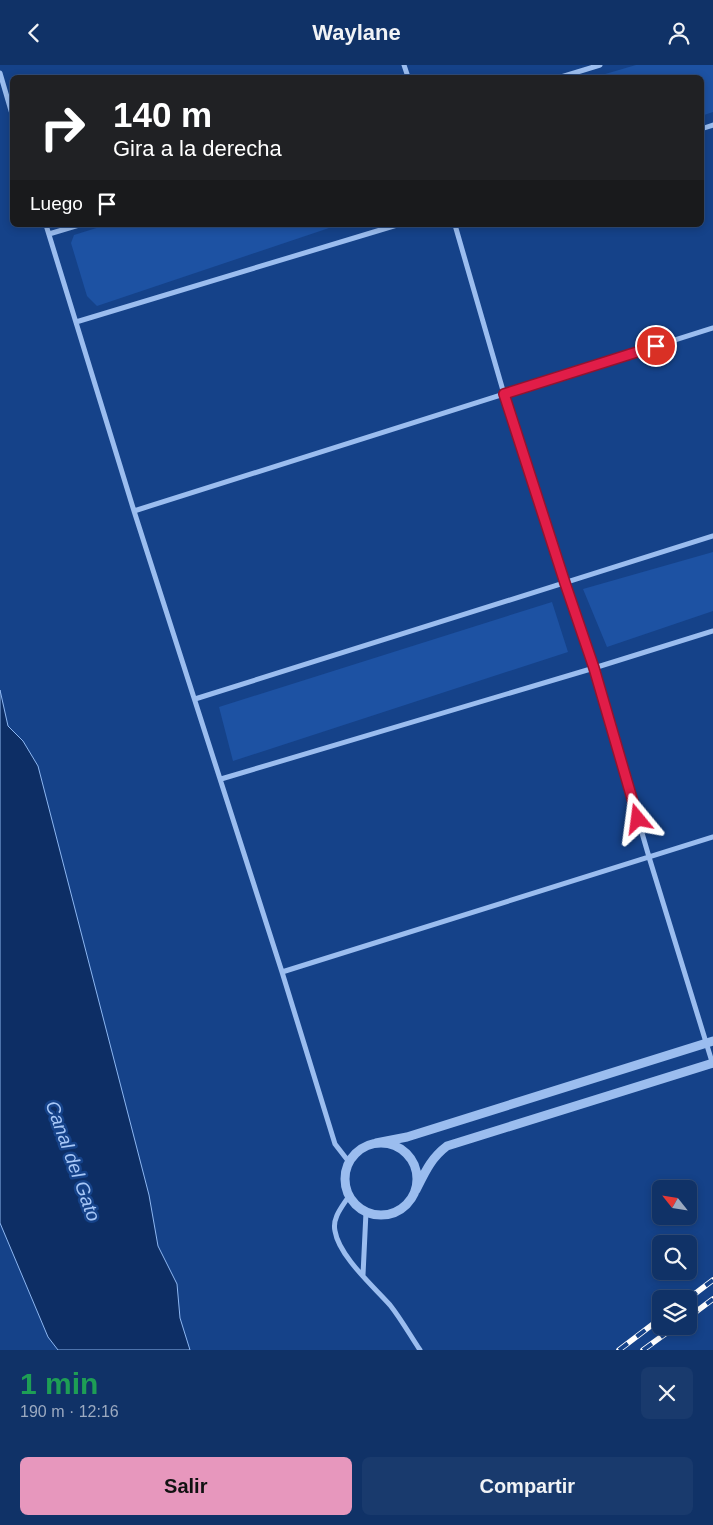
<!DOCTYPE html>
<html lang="es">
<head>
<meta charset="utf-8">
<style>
	:root { --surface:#103267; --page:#193a6d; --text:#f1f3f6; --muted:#9caac0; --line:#304d7b; --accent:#e797bd }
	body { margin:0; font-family:Helvetica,sans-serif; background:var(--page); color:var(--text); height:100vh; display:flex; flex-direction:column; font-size:19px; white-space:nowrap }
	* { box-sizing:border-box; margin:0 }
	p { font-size:16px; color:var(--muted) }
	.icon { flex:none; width:28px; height:28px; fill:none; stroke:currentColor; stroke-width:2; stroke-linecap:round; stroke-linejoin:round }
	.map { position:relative; height:1285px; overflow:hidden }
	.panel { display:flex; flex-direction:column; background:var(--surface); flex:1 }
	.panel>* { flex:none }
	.top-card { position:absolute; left:10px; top:10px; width:694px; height:152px; border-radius:8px; box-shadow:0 2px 8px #0003,0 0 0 1px var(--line); background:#202124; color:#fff; overflow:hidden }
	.needle { width:32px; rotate:300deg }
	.fabs { position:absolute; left:652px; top:1115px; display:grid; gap:10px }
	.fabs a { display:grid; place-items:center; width:45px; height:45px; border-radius:8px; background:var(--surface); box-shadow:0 2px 8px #0003,0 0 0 1px var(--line); font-size:25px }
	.pin { position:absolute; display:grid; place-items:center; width:42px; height:42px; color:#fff; margin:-21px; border:2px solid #fff; border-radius:50%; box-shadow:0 1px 5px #0007 }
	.me { position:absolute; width:55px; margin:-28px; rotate:344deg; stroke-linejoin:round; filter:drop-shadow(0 0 4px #0008) }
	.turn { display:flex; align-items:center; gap:18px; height:105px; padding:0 20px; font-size:22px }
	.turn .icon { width:65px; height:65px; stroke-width:2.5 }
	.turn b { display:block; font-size:35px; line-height:42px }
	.then { display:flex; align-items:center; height:48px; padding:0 20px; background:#0003; gap:10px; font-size:19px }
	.round { display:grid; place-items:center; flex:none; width:52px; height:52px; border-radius:8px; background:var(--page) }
	.head { display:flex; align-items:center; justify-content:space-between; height:85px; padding:0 20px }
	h1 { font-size:30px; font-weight:600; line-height:38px; color:#1e9e55 }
	.primary-button { display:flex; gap:10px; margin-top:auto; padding:10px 20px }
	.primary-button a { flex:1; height:58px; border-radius:8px; background:var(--accent); color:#111; font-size:20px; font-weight:600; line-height:58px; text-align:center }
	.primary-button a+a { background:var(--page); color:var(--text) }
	header { display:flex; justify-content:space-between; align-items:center; height:65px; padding:0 20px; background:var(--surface); font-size:22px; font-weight:600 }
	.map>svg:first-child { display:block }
	.green { fill:#1d52a3 }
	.water { fill:#0d2e65; stroke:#8db7f2 }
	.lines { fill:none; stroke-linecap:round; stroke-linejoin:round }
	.minor { stroke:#9bbdef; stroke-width:5 }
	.tertiary { stroke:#9bbdef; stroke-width:9 }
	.rail-casing { stroke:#fff; stroke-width:5.5 }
	.rail { stroke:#154289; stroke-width:4; stroke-dasharray:11; stroke-linecap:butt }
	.route-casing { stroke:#92132f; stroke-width:12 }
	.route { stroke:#e11d48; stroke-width:9 }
	.labels { text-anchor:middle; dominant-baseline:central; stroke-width:5; stroke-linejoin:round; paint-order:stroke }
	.water-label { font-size:19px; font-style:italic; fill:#a7c7f7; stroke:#154289 }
</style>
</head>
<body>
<header><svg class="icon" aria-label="back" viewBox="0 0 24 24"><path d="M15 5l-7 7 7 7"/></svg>Waylane<svg class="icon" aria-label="person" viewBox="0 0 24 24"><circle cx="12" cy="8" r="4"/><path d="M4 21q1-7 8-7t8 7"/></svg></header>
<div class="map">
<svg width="713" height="1285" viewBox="0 0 713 1285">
	<rect width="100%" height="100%" fill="#154289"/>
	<path class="green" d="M636,0H713V47L701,51V12H595Z
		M106,160H338L97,241L87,231L71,178L74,170Z
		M713,487V546L607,582L583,524Z
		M552,537L568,587L233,696L219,642Z"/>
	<path class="water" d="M0,625L8,661L23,676L38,701L149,1130L158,1181L177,1219L180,1253L190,1285H58L48,1272L0,1158Z"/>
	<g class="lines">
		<path class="minor" d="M404,0L408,12
			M0,8L12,49
			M561,12L600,0
			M701,64L713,60
			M46,160L134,446L282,907L335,1079L349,1097
			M455,160L504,329L565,518L594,603L649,792L713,1000
			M49,169L79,160
			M76,257L397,160
			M134,446L713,263
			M195,634L713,471
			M221,714L594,603L713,566
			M282,907L713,772
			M349,1131C342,1142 332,1153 335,1166C339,1191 373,1221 390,1240C401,1254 410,1270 420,1285
			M363,1210L366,1147"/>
		<path class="tertiary" d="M345 1114a36 36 0 1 1 72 0a36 36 0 1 1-72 0Z
			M376,1078L407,1072L713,976
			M416,1125C425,1107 431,1093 447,1081L713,998"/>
		<defs>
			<path id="rail" d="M688,1234L713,1215
				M689,1252L713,1234
				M619,1285L661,1253
				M643,1285L676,1261"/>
		</defs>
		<use href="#rail" class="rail-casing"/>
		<use href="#rail" class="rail"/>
	</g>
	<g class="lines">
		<defs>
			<path id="route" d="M638,754L594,603L565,518L504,329L656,281"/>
		</defs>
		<use href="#route" class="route-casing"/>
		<use href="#route" class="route"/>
	</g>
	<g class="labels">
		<g class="water-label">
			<text transform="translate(73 1096) rotate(70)">Canal del Gato</text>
		</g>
	</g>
</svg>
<div class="fabs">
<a><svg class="needle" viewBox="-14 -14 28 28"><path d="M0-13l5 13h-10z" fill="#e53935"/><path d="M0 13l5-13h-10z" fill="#9caac0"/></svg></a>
<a><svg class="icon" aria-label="search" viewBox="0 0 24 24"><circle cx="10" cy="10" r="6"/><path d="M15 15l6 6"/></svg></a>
<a><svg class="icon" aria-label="layers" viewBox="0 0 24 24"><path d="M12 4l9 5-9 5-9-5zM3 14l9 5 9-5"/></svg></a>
</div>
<div class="pin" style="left:656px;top:281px;background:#d93025"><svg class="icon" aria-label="arrive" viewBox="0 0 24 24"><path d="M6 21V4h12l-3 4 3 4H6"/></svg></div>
<svg class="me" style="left:638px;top:754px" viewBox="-20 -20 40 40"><path d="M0-17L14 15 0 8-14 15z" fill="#e11d48" stroke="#fff" stroke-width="4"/></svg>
<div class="top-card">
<div class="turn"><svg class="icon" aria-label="right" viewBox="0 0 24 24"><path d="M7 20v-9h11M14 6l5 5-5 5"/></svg><div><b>140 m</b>Gira a la derecha</div></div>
<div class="then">Luego<svg class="icon" aria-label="arrive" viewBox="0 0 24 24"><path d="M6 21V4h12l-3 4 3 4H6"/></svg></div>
</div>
</div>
<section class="panel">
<div class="head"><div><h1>1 min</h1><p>190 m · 12:16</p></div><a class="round"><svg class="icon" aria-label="close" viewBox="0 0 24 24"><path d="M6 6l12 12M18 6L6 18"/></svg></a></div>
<div class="primary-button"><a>Salir</a><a>Compartir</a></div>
</section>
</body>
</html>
